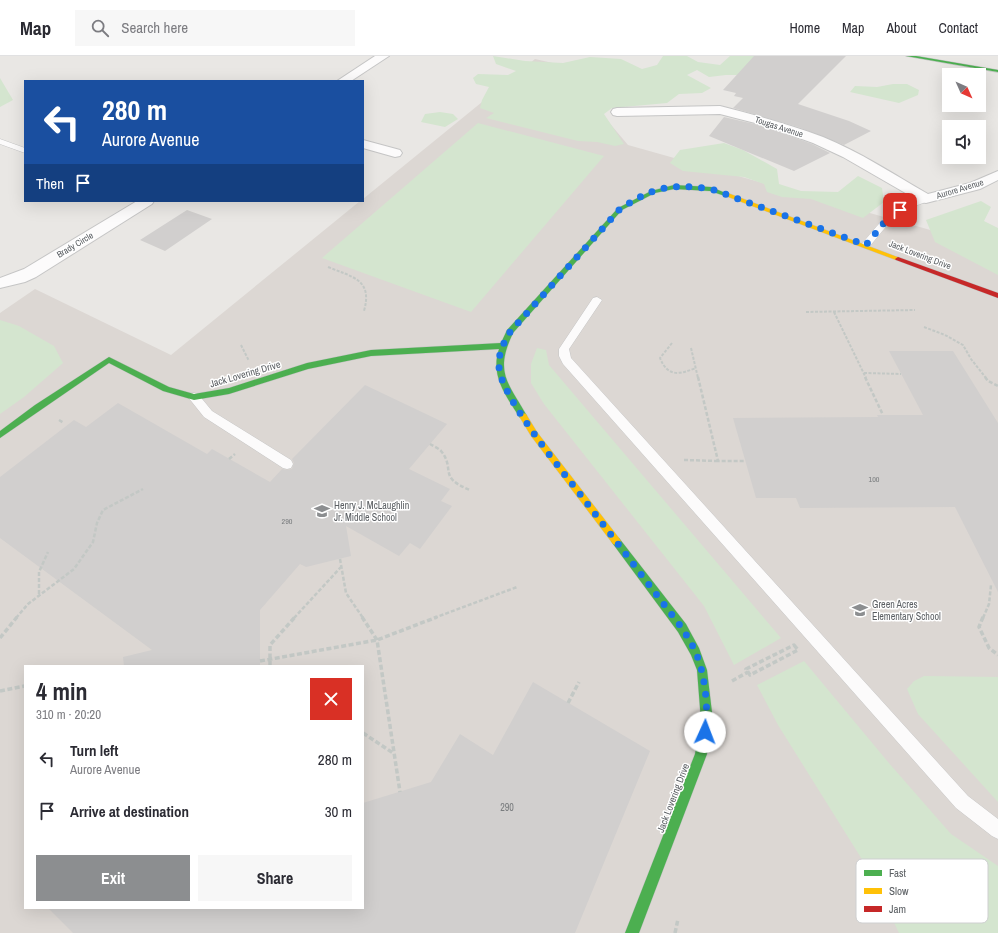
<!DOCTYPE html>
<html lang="en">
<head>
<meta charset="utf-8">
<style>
	:root { --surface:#fff; --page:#f7f7f7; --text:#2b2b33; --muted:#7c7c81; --line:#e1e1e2; --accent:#8c8e90 }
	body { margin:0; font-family:"Archivo Narrow",sans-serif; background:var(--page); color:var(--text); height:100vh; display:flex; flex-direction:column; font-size:15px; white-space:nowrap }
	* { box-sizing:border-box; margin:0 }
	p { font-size:13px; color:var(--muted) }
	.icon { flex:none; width:22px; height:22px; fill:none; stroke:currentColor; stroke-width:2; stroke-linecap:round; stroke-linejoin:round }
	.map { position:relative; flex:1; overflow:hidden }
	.side { position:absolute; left:24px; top:609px; width:340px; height:244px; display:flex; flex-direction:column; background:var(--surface); border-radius:0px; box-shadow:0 4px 16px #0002 }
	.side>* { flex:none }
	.guide { position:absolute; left:24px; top:24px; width:340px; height:122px; border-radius:0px; box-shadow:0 4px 16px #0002; background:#1a4fa0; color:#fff; overflow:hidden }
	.needle { width:26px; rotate:135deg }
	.controls { position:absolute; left:942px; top:12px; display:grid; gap:8px }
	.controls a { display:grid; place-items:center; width:44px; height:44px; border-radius:0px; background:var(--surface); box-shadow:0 4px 16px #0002; font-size:20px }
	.pin { position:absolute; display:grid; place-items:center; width:34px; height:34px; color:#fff; margin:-17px; border-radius:8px; box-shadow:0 2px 6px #0006 }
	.me { position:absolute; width:44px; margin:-22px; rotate:2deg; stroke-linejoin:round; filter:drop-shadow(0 0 3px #0008) }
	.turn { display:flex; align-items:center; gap:14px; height:84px; padding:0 12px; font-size:18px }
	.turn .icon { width:52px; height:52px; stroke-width:2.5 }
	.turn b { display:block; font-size:28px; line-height:34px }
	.then { display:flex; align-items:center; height:38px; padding:0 12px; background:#0003; gap:8px; font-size:15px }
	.round { display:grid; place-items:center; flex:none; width:42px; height:42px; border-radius:0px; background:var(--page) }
	.overview { display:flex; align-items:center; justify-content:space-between; height:68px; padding:0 12px }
	h1 { font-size:24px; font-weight:700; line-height:30px }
	.cta { display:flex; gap:8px; margin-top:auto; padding:8px 12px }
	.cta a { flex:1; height:46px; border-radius:0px; background:var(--accent); color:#fff; font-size:16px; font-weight:700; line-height:46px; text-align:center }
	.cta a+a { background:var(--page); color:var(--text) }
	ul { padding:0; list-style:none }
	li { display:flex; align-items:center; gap:12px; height:52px; padding:0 12px }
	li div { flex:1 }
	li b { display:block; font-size:15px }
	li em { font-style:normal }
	header { display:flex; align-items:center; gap:24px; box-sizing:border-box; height:56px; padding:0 20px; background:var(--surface); border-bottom:1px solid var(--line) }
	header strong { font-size:19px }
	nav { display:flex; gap:22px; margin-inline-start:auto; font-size:14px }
	.search { width:280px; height:36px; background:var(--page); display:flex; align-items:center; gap:10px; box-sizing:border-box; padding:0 14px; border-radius:0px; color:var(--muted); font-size:15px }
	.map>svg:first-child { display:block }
	.education { fill:#dcd7d3; fill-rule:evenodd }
	.green { fill:#d4e5cf }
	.building { fill:#d1cfce }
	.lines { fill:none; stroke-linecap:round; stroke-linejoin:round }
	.lane-casing { stroke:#c5c5c5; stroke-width:1 }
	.street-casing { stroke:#c5c5c5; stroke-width:2 }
	.fast-casing { stroke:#c4c4c4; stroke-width:1 }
	.slow-casing { stroke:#c4c4c4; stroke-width:1 }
	.jam-casing { stroke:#c4c4c4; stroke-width:1 }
	.path-far2 { stroke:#c3c8c5; stroke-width:2; stroke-dasharray:3 1.5; stroke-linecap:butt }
	.path-far1 { stroke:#c3c8c5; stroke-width:2.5; stroke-dasharray:4 2; stroke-linecap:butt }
	.path { stroke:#c3c8c5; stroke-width:3.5; stroke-dasharray:5 2.5; stroke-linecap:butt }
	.lane { fill:#fcfbfb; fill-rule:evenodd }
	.street { fill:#fcfbfb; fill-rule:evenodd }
	.fast { fill:#4caf50; fill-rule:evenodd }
	.slow { fill:#ffc107; fill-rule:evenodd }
	.jam { fill:#c62828; fill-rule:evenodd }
	.route { stroke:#1a73e8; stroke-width:7; stroke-dasharray:0 12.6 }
	.labels { text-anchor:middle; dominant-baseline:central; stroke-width:3; stroke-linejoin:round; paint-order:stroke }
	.number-label { font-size:8px; fill:#797c7e }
	.far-street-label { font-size:9px; fill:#5a5e62; stroke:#fff }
	.street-label { font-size:10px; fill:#5a5e62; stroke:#fff }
	.poi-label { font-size:10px; fill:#5a5e62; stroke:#fff; text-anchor:start }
	.near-number-label { font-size:10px; fill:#797c7e }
	.key { fill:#fff; stroke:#cecfd0; stroke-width:1 }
	.key-label { font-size:11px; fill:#5a5e62 }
</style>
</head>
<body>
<header>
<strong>Map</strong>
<div class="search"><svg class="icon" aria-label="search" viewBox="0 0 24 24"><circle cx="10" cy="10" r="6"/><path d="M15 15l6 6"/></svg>Search here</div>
<nav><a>Home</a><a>Map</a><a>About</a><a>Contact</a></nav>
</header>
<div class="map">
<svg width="998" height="877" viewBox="0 0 998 877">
	<rect width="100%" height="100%" fill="#e9e7e4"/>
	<path class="education" d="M535,3L632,25L601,57L628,89L998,193V877H0V257L35,233L171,299L360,145H363V143ZM25,610H363V852H25Z"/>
	<path class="green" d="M493,0L525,5L563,7L590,1L621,3L642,13L657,9L663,0H687L698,6L720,9L730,0H768L759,19H726L709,21L697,14L687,19L711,32L702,37L679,38L667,47L612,52L604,58L624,88L615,90L597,86L578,85L486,62L494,57L480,52L482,44L489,31L476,28L473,22L478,18L508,19L516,15L496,8Z
		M0,22L13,44L0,51Z
		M893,28H907L919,34L918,39L899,47L850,36L855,30L877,31Z
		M440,56L453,58L458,63L445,71L421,66L425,58Z
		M478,67L604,100L471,256L322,202Z
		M724,87L743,94L777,113L779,128L801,135L838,136L858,120L882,132L884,146L863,162L811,143L782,141L767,136L764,128L744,121L683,115L670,107L680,94Z
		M981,145L991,151L984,165L998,172V219L935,186L926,164Z
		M0,264L19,270L54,290L63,307L24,341L0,358Z
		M537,292L546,294L549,309L781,582L734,609L704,550L544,348L531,327V308Z
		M804,605L888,706L951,778L998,810V877H899L868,813L778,669L757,629Z
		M924,620L998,621V746L918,658L907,633L914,625Z"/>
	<path class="building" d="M754,0H846L798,48L849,65L871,75L844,89L798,71L733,52L743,42L734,40L736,37L723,34Z
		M724,61L763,70L812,88L830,97L794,115L709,80Z
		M187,154L212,163L165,195L140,184Z
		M889,295H953L998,367V536L955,451L800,452L796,442H756L733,362L878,361L877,359H923Z
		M365,329L447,368L409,413L450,433L441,445L452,450L420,493L410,487L399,500L346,470L351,500L306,511L300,508L260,554V610H124L123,601L152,594L0,482V421L74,364L86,371L118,347L207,398L212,393L270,426L282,413L287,414L292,413L294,407L292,403Z
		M533,626L650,695L575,877H73L48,852H363V747L431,726L460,678L493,699Z"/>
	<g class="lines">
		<defs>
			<path id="lane" d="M0,83L25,92V97L0,88Z
				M926,140L929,141L930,143C925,148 914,149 907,153C891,162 881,177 869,191H863L861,189L863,187C882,163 895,148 926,140Z
				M597,241L602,244L569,293L571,302L968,740L998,763V783L992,780L956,752L563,308L559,300V293L593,242Z
				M194,337L198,338L212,355L291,404L293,408L291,412L287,413L283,412L204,361L188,341L190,338Z"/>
			<path id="street" d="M375,0H389L351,25H337Z
				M720,50C755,59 789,68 823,81C860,96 893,118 928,138L970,127L998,115V124L980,133L926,147L921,146L843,101L813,87L763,69L720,58L617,60L613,59L611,56L613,53L617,52Z
				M363,84L400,94L402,97L400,100L395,101L363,92Z
				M137,145H154L152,148L36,221L25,226L0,232V222L24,213Z"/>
			<path id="fast" d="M906,0H916L998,14V16Z
				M674,129L711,131L728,138L725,140L710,135L674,133L655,137L622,154L513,277C494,317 508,326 527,360L526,362H520C506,340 490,320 499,293L371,300L308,313L229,338L194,344L163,335L109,307L0,382V375L35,349L109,301L169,331L194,338L229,332L307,307L371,294L501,287L507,274L618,152L651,135Z
				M616,481L619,482L686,568L699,592L707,614L713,665L707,698L639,877H625L695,698L701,665L697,614L691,599L678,576L613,488L611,485L613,482Z"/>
			<path id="slow" d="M725,136L900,202L901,203L900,204H896L723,139V137Z
				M523,357L526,358L537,376L619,482L621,485L619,488L616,489L613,488L531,380L519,360Z"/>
			<path id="jam" d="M898,201L998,237V242L896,204L895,203Z"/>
		</defs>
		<use href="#lane" class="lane-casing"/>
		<use href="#street" class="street-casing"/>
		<use href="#fast" class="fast-casing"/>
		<use href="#slow" class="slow-casing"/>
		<use href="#jam" class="jam-casing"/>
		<path class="path-far2" d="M328,211C352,221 373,223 364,255
			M806,256L915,254
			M834,256L866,322
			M924,271L945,279L963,289L971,303L986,322
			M672,287L660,302C668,322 680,318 696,312
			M241,289L249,305
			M691,292L698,322
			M864,317L901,318"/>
		<path class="path-far1" d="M698,321L718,405H745
			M865,321L883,359
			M985,321L988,325L998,330
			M59,364L64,367
			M430,388C433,390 438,392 441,395C456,413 437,421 470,434
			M229,403L235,398
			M684,404L718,405
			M340,503L346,537L363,562
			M39,538V516L48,496
			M16,562L28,548L74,513L93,486L97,467L103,454L143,433
			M294,562L341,511
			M434,562L517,531
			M983,562L989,548L991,529"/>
		<path class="path" d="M362,561L377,584L400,736
			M983,561L979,571L989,592L998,599
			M0,582L17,561
			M794,589L798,594L750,619L746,613Z
			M260,605L377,584L437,561
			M270,610V589L295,561
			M732,625L748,616
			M0,635L25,630
			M568,647L579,626
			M363,677L393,697
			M675,877L678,863"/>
		<use href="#lane" class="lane"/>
		<use href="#street" class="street"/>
		<use href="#fast" class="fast"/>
		<use href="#slow" class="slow"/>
		<use href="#jam" class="jam"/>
	</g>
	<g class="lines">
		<path class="route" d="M705,676C709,654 705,618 696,597C692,588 687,580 682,572C649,529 616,485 583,442C564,417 499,339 499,310C498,298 504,286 510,276L620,153C653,131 672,127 711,133L866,189L888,162L900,154"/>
	</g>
	<defs>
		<symbol id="school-bare" viewBox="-9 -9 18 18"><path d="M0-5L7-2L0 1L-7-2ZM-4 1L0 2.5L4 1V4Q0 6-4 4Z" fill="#8c8e90" stroke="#fff" stroke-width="2.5" paint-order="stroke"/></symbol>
	</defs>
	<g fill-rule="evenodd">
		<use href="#school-bare" x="311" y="444" width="22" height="22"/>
		<use href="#school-bare" x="849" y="543" width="22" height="22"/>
	</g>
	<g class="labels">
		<g class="number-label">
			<text x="874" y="423">100</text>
			<text x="287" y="465">290</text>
		</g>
		<g class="far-street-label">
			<text transform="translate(779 71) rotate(18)">Tougas Avenue</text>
			<text transform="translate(960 133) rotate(-17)">Aurore Avenue</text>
			<text transform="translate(75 189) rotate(-31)">Brady Circle</text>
			<text transform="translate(920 199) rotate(21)">Jack Lovering Drive</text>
		</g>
		<g class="street-label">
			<text transform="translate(245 318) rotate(-16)">Jack Lovering Drive</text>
			<text transform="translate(673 742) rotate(-69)">Jack Lovering Drive</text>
		</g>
		<g class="poi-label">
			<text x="334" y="449">Henry J. McLaughlin<tspan x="334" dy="12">Jr. Middle School</tspan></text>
			<text x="872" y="548">Green Acres<tspan x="872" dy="12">Elementary School</tspan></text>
		</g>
		<g class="near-number-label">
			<text x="507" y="751">290</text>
		</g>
	</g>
	<rect x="856" y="803" width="132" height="64" rx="6" class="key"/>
	<rect x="864" y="814" width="18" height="6" fill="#4caf50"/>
	<rect x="864" y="832" width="18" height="6" fill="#ffc107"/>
	<rect x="864" y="850" width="18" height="6" fill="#c62828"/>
	<g class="key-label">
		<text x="889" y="821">Fast</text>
		<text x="889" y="839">Slow</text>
		<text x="889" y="857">Jam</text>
	</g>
</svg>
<div class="controls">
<a><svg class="needle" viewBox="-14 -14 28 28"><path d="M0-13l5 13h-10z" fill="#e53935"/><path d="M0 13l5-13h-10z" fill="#7c7c81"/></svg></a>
<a><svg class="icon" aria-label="sound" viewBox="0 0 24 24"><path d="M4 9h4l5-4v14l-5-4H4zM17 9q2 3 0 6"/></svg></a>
</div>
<div class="pin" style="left:900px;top:154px;background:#d93025"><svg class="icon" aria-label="arrive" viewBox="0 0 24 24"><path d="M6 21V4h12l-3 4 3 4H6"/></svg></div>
<svg class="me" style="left:705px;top:676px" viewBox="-20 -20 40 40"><circle r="19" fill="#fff"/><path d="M0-13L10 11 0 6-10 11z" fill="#1a73e8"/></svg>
<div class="guide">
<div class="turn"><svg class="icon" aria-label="left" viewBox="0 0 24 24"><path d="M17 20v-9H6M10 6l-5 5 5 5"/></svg><div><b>280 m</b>Aurore Avenue</div></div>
<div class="then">Then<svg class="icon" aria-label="arrive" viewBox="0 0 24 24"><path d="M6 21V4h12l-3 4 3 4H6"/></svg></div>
</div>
<section class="side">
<div class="overview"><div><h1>4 min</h1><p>310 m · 20:20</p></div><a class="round" style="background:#d93025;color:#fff"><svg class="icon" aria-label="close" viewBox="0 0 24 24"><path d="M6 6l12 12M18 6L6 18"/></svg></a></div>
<ul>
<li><svg class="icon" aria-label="left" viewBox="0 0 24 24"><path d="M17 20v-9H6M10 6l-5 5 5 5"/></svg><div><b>Turn left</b><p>Aurore Avenue</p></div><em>280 m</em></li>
<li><svg class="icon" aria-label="arrive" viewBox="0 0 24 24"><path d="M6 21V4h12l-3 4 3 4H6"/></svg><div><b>Arrive at destination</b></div><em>30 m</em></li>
</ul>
<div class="cta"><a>Exit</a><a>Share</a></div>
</section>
</div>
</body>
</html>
